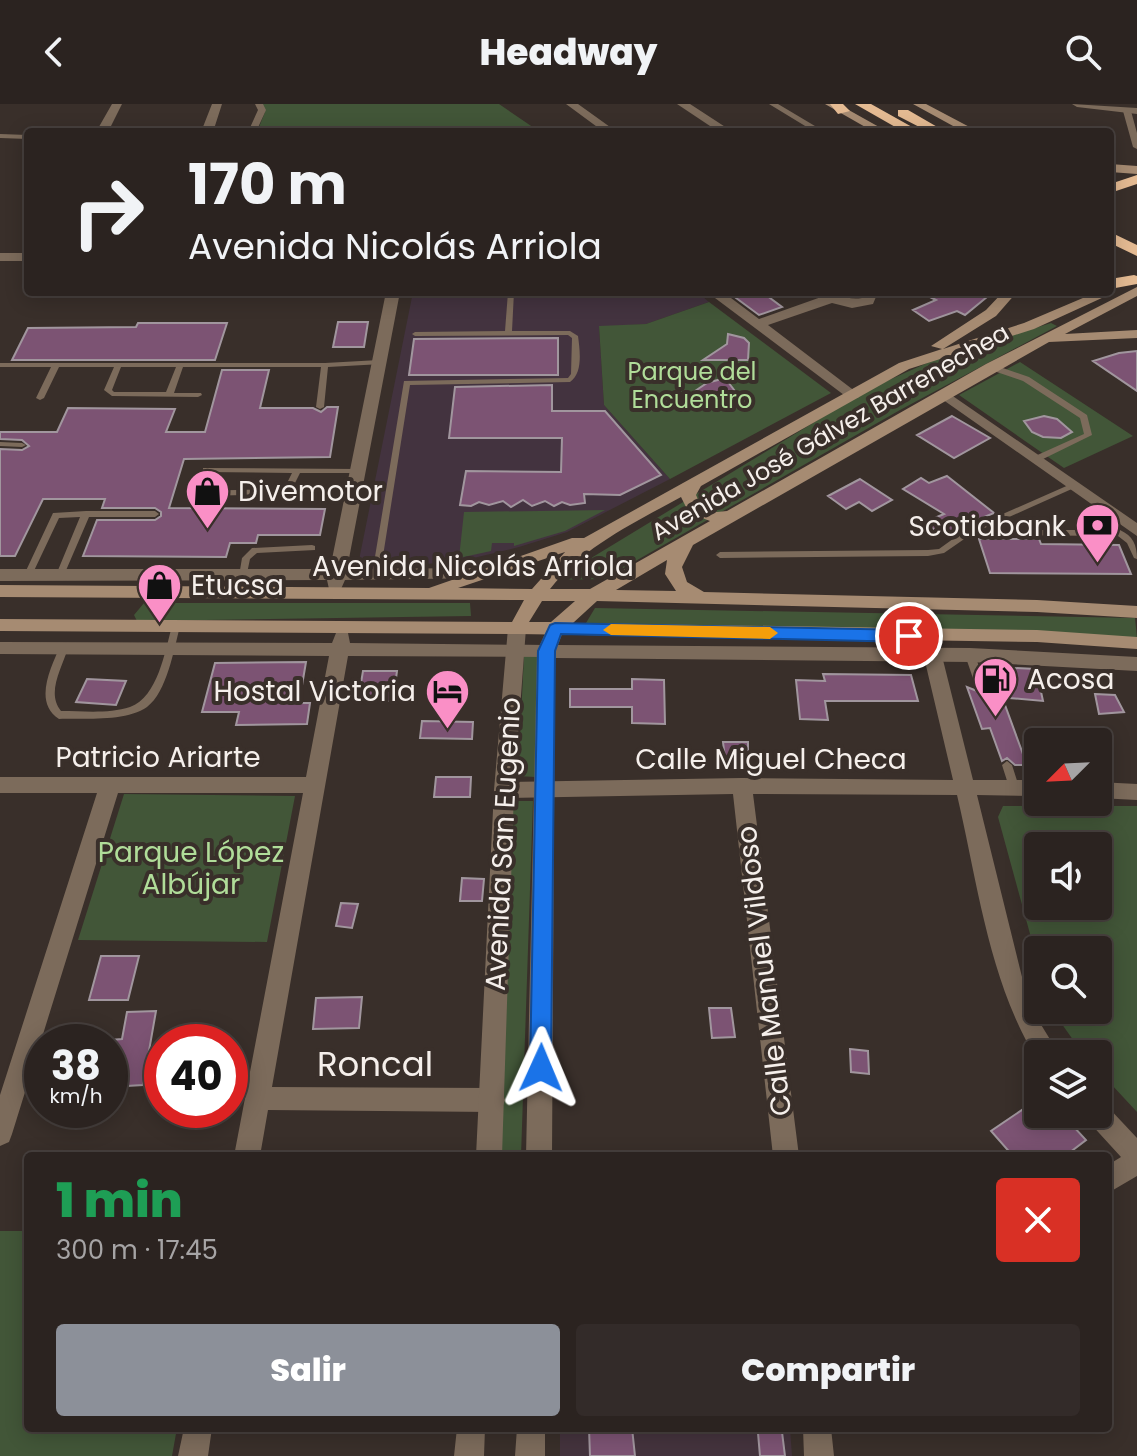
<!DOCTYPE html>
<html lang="es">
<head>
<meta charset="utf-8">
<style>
	:root { --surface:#2b2320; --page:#332b29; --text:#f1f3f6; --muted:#a6a4a5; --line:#47403e; --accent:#8c9099 }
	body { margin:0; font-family:Poppins,sans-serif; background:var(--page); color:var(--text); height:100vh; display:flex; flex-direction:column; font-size:30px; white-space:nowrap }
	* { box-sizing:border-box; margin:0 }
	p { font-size:26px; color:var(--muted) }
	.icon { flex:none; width:44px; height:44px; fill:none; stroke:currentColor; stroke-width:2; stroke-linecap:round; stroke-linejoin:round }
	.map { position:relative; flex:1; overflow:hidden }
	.sheet { position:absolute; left:24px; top:1048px; width:1088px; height:280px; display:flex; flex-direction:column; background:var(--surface); border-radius:8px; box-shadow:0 4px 20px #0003,0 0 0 2px var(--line) }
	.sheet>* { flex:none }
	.hud { position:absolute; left:24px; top:24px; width:1090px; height:168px; border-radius:8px; box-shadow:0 4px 20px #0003,0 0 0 2px var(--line); background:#2b2320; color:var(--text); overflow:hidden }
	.needle { width:52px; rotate:246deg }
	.tools { position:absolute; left:1024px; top:624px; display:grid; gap:16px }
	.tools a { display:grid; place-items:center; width:88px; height:88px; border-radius:8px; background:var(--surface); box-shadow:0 4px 20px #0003,0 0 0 2px var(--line); font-size:40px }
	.speed { position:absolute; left:24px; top:920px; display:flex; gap:16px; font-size:40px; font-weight:700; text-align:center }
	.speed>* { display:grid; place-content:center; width:104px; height:104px; border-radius:50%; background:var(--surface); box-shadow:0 4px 20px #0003,0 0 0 2px var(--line); line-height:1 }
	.speed small { font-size:20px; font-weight:400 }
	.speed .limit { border:12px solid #d22; background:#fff; color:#111 }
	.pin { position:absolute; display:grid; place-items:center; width:68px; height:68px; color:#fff; margin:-34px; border:4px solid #fff; border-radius:50%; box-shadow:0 2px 8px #0007 }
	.me { position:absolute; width:88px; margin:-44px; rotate:1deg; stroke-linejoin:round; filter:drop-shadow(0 0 6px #0008) }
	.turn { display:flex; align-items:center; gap:28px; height:168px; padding:0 32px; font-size:36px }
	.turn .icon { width:104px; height:104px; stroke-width:2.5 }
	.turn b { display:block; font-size:56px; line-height:68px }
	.round { display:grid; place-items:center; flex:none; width:84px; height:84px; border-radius:8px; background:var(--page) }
	.headline { display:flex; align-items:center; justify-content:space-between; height:136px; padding:0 32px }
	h1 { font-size:48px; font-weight:800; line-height:60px; color:#1e9e55 }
	.action { display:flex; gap:16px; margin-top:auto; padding:16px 32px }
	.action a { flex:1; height:92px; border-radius:8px; background:var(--accent); color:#fff; font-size:32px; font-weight:800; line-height:92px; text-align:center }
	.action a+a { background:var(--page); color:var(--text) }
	header { display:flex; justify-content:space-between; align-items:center; height:104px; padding:0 32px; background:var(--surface); font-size:36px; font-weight:800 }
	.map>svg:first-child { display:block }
	.commercial { fill:#43333f }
	.education { fill:#44333d }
	.green { fill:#425638; fill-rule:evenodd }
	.building { fill:#7c5373; stroke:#a1969e; stroke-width:2 }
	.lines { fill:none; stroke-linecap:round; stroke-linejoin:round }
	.service { fill:#7c6b5b; fill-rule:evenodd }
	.pedestrian { fill:#7c6b5b; fill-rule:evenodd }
	.minor { fill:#7c6b5b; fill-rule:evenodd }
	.tertiary { fill:#7c6b5b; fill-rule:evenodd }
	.secondary { fill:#a68b72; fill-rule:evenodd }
	.motorway { fill:#e4ba92; fill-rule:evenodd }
	.route { fill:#1a73e8; stroke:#114b97; stroke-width:2 }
	.slow { fill:#f59e0b }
	.labels { text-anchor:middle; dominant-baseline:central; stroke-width:8; stroke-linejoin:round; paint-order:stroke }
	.far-park-label { font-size:24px; fill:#b0dd99; stroke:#392f2a }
	.far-street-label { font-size:24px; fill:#f5efeb; stroke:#392f2a }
	.poi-label { font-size:28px; fill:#f5efeb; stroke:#392f2a; text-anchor:start }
	.street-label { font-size:28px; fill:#f5efeb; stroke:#392f2a }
	.park-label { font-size:28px; fill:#b0dd99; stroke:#392f2a }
	.near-street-label { font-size:34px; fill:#f5efeb; stroke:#392f2a }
</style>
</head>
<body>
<header><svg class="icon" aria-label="back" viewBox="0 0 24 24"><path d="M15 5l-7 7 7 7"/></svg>Headway<svg class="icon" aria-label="search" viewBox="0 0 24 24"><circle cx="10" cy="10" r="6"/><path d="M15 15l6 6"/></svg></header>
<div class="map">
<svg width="1137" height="1352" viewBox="0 0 1137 1352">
	<rect width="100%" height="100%" fill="#392f2a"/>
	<path class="commercial" d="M413,188H697L709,198L646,220L599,223L604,301L670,375L567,428L519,443L461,457L357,466Z"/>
	<path class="education" d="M560,1324H790L792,1352H560Z"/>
	<path class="green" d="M262,0H499L540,28H257L265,8Z
		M709,198L831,289L670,375L604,301L599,222L646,220Z
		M1051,219L1057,222L900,306L604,475L555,476L869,285L936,255Z
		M1020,258L1133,332L1064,364L959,291Z
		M605,406L565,427L514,442V439H492L491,447L459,454L464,408Z
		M144,499H470L471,512L137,517L134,511Z
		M595,504L1135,514L1137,534L586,519Z
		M524,552H539L535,673L518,672Z
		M124,690L295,692L267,838L78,836Z
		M513,697H533L521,1052H496Z
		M1003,702H1137V1008L1098,966V950H1083L1052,906H1098V846H1038V859L998,713ZM1038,742H1098V802H1038Z
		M0,1127H28V1324H177L172,1352H0Z"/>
	<path class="building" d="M728,188H762L782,203L759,211Z
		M920,188H993L965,211L957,207L929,217L913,206L936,196Z
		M338,218H368L364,243H333Z
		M138,219H227L215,256H12L28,224L136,223Z
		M728,230L744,234L749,239L748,256H703L727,240Z
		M558,234V271H409L414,235Z
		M1137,247V287L1093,257L1119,249Z
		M222,266H269L260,304H313L321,308L327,303H338L330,353L184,355L169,404L325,405L320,431H258L256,439H230L226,453L83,452L97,416H155L161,412V408L155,404H102L105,395H43L15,452H0V345L22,346L29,342L22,336L0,335V328H57L68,304L175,305L166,328H205Z
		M725,274L738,291L714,296L695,287L707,279Z
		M552,281V307H605L661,371L620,391L584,390L585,399L570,401L562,398L554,402L545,397L532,402L523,396L511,403L503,397L489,401L479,398L471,402L460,401L466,367L561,368L562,334H449L455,283Z
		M952,312L990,334L954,354L917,331Z
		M1044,312L1057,315L1072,328L1061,334L1043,333L1032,328L1024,317Z
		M947,372L994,409L941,431L925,418L944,410L903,385L921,374L929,379Z
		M860,375L892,396L872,407L859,398L846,405L828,392Z
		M979,435H1039L1041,440L1119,441L1131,470L990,469Z
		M306,558L299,599H310L307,620L236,621L239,608H202L215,559Z
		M993,563L1036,565L1043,597L1009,594Z
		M363,567H397L393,597H358Z
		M823,570L911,571L918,597H825L828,616L800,615L796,576L825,577Z
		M87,575L126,577L116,601L76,598Z
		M632,575L664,576L665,620L632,619V603H570V585H632Z
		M989,582H998L1027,661H1015L1007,654L1002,657L990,624L982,625L967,583L982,589Z
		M1095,590L1115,591L1124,608L1099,610Z
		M422,617L473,618L472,635L420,634Z
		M723,638H748V664L726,662Z
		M436,673H471L470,693H434Z
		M462,774L484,775L482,797H460Z
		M341,799L358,800L352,824L336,822Z
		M101,852H139L128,896H89Z
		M362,893L359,924L313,925L316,894Z
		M709,904H731L735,933L712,934Z
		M156,907L143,981L110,983V936L122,935L127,908Z
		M850,945L868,947L869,970L851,968Z
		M1038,995V1010H1062L1086,1036L1065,1052H1013L991,1027Z
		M589,1324H632L635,1352H590Z
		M782,1328L785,1352H760L758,1329Z"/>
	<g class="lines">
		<path class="service" d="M171,188L181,189L348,188L337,193H180Z
			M508,188H514L512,227H570L578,232C580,247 583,269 570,278L410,281L380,471L379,473H373L372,471L404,277L568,274L571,270L572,234L568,231L415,232L412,230L415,228L505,227Z
			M379,256H382V260L328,263L324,303L320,305L316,303L321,263H183L174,289H201L202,291L198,293L112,292L104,286L114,263H59L44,294L40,296L36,294L51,263H0V259H325ZM121,263H176L166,288H114L112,286Z
			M988,261H994L1029,273L1087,311L1092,331L1039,357H1033V353L1084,330L1080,314L1023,277L988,265Z
			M0,338L22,339L26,341L22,343L0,342Z
			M203,364L358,365L362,367L358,369H300L292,385L282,390L200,392L196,389L197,387L280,385L286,381L292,369L206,368H203Z
			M1071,380L1075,382L1074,384L980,426H1120C1133,432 1137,441 1137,455L1134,454L1127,439L1118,432L970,431L944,449L928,452L720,454L716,451L720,448L928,446L939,445L964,427Z
			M86,407H155L159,410L155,413H89L64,471L60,474L56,471L80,413L59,414L32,471L31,473H25L24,471L53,409Z
			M312,441L315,442V446L257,449L250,455L246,474H240L239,472L242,454L252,444Z
			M176,519L180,522C174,545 167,588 147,603C126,618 83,614 59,615C33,598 51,564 60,542L63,541L68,544C62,564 46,589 61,607C83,607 109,610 130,603C158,593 165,547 172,522Z
			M970,548L975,551L986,583L984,585L981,586L976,583L965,551Z
			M1007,657L1012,661L1019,683L1018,686H1010L1009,683L1002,661Z"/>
		<path class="pedestrian" d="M255,0H263L266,6L256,28H248L258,6Z
			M769,0H778L825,28H815Z
			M1127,5L1131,7L1137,29V45L1133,43L1123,7Z
			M0,30L28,31V35L0,34Z"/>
		<path class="minor" d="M112,0H122L108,28H96Z
			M212,0H222L213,28H201Z
			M566,0H578L617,28H604Z
			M677,0H690L733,28H719Z
			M1072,0L1137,4V10L1077,3Z
			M0,149H28V157H0Z
			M386,188H400L347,465L479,464L488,470L485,474L345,476L341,485H329L327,476L0,477V465H330Z
			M707,188H723L759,215L824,192L821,188C837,188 846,197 862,194L864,188H878L873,200L852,204L832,199L768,221L860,291L858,294H848Z
			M928,526L937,532L973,676H1038V692L977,691L1023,877L1040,919L1059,950H1038V957C989,879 978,780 957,691L753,690L799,1052H773L733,690L504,694L497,692L494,686L497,680L504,678L742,674L953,676L919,532Z
			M342,527L348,529L350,539L546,541L555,547L546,553L348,552L272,983L493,984L502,988L505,996L502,1004L493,1008L268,1006L260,1052H234L303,689H118L12,1030L9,1038L0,1042V991L97,689H0V673H306L329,552L0,550V538L332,539L336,529Z
			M1098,678L1137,680V696L1098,694Z
			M1098,998L1107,1002L1137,1034V1072L1108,1089V1061L1121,1053L1089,1018L1086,1010H1098Z
			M184,1324H212L208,1352H178Z
			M803,1324H831L834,1352H804Z"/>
		<path class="tertiary" d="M944,286L1137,419V432L939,293L937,290Z
			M517,518L526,524L514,686L502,1052H476L494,686L508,524Z
			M555,519L564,525L558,541L970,544L1137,553V567L970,558L555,554L552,1052H526L537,547L549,521Z
			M457,1324H485L484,1352H454Z
			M517,1324H545V1352H515Z"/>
		<path class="secondary" d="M825,0H838L888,28H874Z
			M913,0H926L979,28H964Z
			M1110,60L1137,62V70L1110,68Z
			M1137,183V192L1065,230L1137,226V234L1049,238L693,441L682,463L687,478L704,488L1037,496L1137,502V514L1037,508L597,497L573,519L1037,526L1137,533V545L1037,538L517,530L0,527V515L512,518L524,496L0,493V481L429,484L572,434H584L899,259L942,245L931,242L986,206L1003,188H1017L996,212L943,245L1024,219L1097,188H1110V184L1115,188L1034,225L909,265L701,382L696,391L701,402L717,408L727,407L986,260ZM681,393L689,409L710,417L590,485H550C584,442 634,419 681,393ZM565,448L532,485L458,484ZM667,456L665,470L676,487L616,486ZM542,497H575L551,518H529Z"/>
		<path class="motorway" d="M830,0H843L850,7L838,10Z
			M855,0H871L921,28H904Z
			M898,6H908L946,28H929L898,12Z
			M1137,71V80L1110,89V80Z
			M1110,128L1137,141V152L1110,139Z
			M1134,171L1137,172V180L1110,185V175Z"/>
	</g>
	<path class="route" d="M555,519L909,526L917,532L909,538L561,530L555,547L551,964L548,971L541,974L533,971L530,964L538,547L550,521Z"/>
	<path class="slow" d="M611,520L770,523L778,529L770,535L611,531L603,526Z"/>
	<defs>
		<symbol id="shop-pin" viewBox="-11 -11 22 30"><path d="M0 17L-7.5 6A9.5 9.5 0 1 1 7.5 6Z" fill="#fa8fc6" stroke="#392f2a"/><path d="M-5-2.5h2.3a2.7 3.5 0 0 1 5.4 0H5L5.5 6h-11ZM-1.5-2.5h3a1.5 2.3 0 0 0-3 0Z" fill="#111"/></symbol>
		<symbol id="bank-pin" viewBox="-11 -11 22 30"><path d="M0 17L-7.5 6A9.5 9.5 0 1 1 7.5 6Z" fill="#fa8fc6" stroke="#392f2a"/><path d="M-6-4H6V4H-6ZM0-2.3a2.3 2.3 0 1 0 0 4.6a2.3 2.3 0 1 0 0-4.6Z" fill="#111"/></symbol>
		<symbol id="fuel-pin" viewBox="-11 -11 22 30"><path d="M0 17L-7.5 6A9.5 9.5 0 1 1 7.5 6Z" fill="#fa8fc6" stroke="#392f2a"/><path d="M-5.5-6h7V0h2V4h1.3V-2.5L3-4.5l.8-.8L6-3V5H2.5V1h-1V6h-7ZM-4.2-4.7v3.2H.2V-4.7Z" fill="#111"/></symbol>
		<symbol id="hotel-pin" viewBox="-11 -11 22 30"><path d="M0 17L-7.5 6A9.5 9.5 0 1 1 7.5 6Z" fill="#fa8fc6" stroke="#392f2a"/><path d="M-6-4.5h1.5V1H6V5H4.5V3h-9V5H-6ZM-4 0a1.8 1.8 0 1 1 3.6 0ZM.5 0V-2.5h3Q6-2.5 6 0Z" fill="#111"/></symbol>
	</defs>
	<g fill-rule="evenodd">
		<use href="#shop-pin" x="182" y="362" width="51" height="69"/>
		<use href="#bank-pin" x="1072" y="396" width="51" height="69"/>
		<use href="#shop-pin" x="134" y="456" width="51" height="69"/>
		<use href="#fuel-pin" x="970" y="550" width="51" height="69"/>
		<use href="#hotel-pin" x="422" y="562" width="51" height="69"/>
	</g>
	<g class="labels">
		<g class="far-park-label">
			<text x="692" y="267">Parque del<tspan x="692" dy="28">Encuentro</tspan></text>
		</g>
		<g class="far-street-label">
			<text transform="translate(830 328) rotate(-30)">Avenida José Gálvez Barrenechea</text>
		</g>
		<g class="poi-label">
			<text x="238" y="387">Divemotor</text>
			<text x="1066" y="422" text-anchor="end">Scotiabank</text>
			<text x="191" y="481">Etucsa</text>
			<text x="1027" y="575">Acosa</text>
			<text x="416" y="587" text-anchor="end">Hostal Victoria</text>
		</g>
		<g class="street-label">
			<text x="473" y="462">Avenida Nicolás Arriola</text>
			<text x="158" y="653">Patricio Ariarte</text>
			<text x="771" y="655">Calle Miguel Checa</text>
			<text transform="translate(503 740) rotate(-87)">Avenida San Eugenio</text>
			<text transform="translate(764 867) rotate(-97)">Calle Manuel Vildoso</text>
		</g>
		<g class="park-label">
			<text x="191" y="748">Parque López<tspan x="191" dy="32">Albújar</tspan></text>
		</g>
		<g class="near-street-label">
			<text x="375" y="960">Roncal</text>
		</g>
	</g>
</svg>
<div class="tools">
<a><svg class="needle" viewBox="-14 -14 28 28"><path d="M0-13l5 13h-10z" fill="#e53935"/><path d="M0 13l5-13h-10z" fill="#a6a4a5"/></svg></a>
<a><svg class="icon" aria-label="sound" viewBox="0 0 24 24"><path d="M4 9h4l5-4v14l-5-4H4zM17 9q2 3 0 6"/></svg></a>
<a><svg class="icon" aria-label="search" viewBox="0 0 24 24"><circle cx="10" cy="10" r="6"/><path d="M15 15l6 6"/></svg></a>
<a><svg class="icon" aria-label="layers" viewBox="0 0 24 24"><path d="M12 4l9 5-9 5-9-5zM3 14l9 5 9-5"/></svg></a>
</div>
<div class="speed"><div>38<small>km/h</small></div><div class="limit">40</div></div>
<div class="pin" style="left:909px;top:532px;background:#d93025"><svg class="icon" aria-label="arrive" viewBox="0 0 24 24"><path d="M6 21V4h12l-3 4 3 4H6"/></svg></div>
<svg class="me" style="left:541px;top:964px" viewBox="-20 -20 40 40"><path d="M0-17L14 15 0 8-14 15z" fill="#1a73e8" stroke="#fff" stroke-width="4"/></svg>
<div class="hud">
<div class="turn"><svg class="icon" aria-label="right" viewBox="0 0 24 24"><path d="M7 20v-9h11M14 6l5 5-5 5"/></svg><div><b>170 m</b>Avenida Nicolás Arriola</div></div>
</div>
<section class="sheet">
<div class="headline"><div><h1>1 min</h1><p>300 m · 17:45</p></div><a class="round" style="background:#d93025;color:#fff"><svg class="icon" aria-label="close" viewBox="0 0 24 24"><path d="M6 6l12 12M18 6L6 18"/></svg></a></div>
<div class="action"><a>Salir</a><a>Compartir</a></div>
</section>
</div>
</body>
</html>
